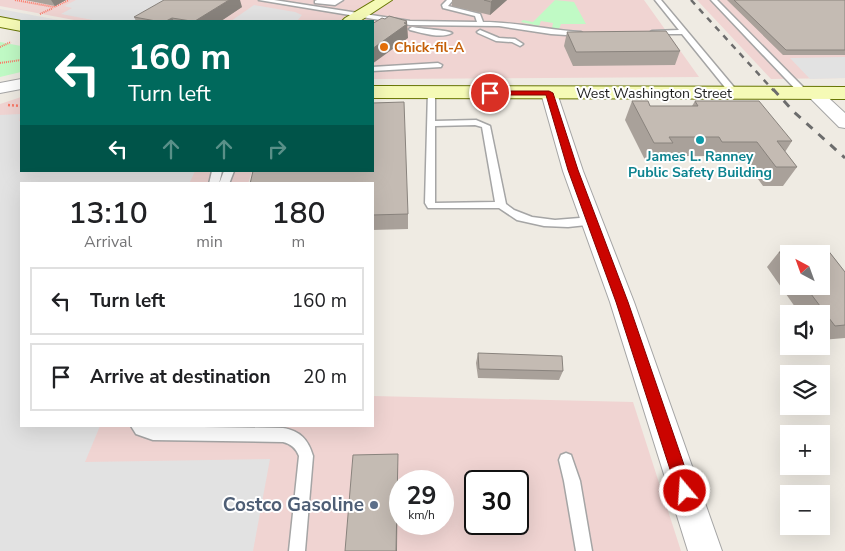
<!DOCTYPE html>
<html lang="en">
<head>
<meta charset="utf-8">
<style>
	:root { --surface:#fff; --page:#f2f2f2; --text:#202124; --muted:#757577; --line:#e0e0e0 }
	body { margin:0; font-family:"Nunito Sans",sans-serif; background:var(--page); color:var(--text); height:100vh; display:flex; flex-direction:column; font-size:19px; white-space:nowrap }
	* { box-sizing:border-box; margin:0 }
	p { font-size:16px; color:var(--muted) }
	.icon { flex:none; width:28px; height:28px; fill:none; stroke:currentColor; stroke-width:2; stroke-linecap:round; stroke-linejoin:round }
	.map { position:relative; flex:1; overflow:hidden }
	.drawer { position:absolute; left:20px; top:182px; width:354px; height:245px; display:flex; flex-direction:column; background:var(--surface); border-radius:0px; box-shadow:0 5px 20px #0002 }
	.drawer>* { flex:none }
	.guide { position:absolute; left:20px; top:20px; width:354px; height:152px; border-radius:0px; box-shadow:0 5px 20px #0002; background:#00695c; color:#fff; overflow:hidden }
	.needle { width:32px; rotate:319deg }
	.buttons { position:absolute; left:780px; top:245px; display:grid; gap:10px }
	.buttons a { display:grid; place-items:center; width:50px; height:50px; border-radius:0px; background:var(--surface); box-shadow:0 5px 20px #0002; font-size:25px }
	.speed { position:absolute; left:389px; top:470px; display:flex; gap:10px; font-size:25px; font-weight:700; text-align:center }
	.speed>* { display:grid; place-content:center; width:65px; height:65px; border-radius:50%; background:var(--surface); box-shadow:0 5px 20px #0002; line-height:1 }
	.speed small { font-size:12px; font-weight:400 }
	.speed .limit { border:2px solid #111; border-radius:8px; background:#fff; color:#111 }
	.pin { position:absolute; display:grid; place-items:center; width:42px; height:42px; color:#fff; margin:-21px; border:2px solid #fff; border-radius:50%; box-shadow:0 1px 5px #0007 }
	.me { position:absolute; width:55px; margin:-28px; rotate:342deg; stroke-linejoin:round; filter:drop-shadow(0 0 4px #0008) }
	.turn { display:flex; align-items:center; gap:18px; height:105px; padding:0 25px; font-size:22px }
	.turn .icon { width:65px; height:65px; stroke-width:2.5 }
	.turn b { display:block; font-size:35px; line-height:42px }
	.lanes { display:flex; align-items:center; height:48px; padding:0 25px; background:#0003; justify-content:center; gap:25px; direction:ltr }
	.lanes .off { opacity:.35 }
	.eta { display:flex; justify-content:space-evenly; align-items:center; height:85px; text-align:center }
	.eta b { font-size:30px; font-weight:600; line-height:35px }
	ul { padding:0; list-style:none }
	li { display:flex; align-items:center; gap:15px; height:68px; margin:0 10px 8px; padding:0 15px; border:2px solid var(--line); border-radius:0px }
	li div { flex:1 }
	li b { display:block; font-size:19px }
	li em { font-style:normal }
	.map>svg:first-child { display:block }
	.commercial { fill:#f0d4d2; fill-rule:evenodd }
	.park { fill:#c0fac5 }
	.parking { fill:#e2e2e2 }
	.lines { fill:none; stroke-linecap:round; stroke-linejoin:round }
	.lane-casing { stroke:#a5a5a5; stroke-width:3 }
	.street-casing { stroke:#a5a5a5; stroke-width:2 }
	.secondary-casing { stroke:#677504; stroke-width:2 }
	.path-far1 { stroke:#fb7a69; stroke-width:2; stroke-dasharray:1 1; stroke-linecap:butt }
	.path { stroke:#fb7a69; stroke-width:2.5; stroke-dasharray:2 2; stroke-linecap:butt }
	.lane { fill:#fff; fill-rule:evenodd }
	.street { fill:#fff; fill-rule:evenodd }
	.secondary { fill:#f5fab6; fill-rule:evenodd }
	.rail-far1 { stroke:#6c6c6c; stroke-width:2.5; stroke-dasharray:6 6; stroke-linecap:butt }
	.rail { stroke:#6c6c6c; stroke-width:3; stroke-dasharray:8 8; stroke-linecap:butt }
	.wall { fill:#a9a19a; fill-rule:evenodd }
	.shaded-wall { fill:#89837d }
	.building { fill:#c4bbb3; stroke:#89837d }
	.route { fill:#cb0400; stroke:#840300 }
	.food-dot { fill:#e8710a; stroke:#fff; stroke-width:2 }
	.culture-dot { fill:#0f9aa8; stroke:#fff; stroke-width:2 }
	.service-dot { fill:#5c6f8a; stroke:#fff; stroke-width:2 }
	.labels { text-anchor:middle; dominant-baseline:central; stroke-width:4; stroke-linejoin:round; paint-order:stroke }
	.far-food-label { font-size:14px; font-weight:bold; fill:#c56008; stroke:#fff; text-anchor:start }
	.far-street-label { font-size:14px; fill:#1e1e1e; stroke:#fff }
	.far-culture-label { font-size:14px; font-weight:bold; fill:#0d838f; stroke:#fff }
	.near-service-label { font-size:19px; font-weight:bold; fill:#4e5e75; stroke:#fff; text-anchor:end }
</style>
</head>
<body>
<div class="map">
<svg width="845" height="551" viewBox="0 0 845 551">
	<rect width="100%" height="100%" fill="#efebe3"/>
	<path class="commercial" d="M0,0H644L699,77L373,79L372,21H79L0,6Z
		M697,0H845V78L771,79Z
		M21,97V171H252L248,184H21V426H372L373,396L633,402L681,551H0V104ZM400,481H442V524H400ZM475,481H518V524H475Z"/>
	<path class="park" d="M555,0L574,2L586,24H561L559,29L552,28L553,23L541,21L539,26L521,22L523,20L533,22Z
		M0,42L21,46V72L0,77Z"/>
	<path class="parking" d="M76,0H187L150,21H98L61,14L72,8L64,6Z
		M254,5L295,12L302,15L297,21H231Z
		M0,9L64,21L21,22L0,18Z
		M845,57V78L810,79L790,58Z
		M21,114L19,121H21V171H195L189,184H21V426H100L85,462L270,459L253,551H0V115Z"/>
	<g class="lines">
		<defs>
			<path id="lane" d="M259,0H274L410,21L477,22L475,16L443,8L442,5L447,0H453L448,6L480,14L483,22C516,22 548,30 581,32L584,34L581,36L551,34L499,26L410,25Z
				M317,0H343L335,5L315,3V1Z
				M655,0H661L738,92V96H732L682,34H650L649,33L652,31L679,30Z
				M711,0H717L807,91V95H801Z
				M412,27C421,29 447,30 452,33C441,39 422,33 410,30L409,29Z
				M480,30L499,38L515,39L523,44L520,46L512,42L496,41L478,33L477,32Z
				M438,63L442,65L441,67L372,71V67Z
				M428,91L435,93V121L476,120L490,126L506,204L514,210L532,217L555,220L592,217L597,221L596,224L568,227L544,226L517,220L499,208H428L425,203ZM475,125L482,127L495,202L435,203V126Z
				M212,171H222L219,184H209Z
				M224,171H234L229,184H219Z
				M131,426L283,428C300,431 308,439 313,456L305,551H289L299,456C296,448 291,444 283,442L153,440L136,434Z
				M566,453L571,455L580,481L592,551H576L564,481L559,460L561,455Z"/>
			<path id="street" d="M21,79V89L0,93V83Z
				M549,88L555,90L557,93L583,171L634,302L722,551H688L610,302L563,171L541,93L543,90Z
				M814,88L820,90L845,113V128L839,127L808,96L806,93L808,90Z"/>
			<path id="secondary" d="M375,0H392L360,21H342L345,18Z
				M0,17L21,21V31L0,27Z
				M372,86L845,87V99L372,98Z"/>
		</defs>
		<use href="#lane" class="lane-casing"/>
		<use href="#street" class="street-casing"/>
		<use href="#secondary" class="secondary-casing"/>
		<path class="path-far1" d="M15,0L54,7L69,0
			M40,14L53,8
			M0,47L11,42
			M0,63L21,60"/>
		<path class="path" d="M8,105L21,106"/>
		<use href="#lane" class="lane"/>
		<use href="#street" class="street"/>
		<use href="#secondary" class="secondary"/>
		<path class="rail-far1" d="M691,0L774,91"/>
		<path class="rail" d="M773,89L794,112L845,158"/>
	</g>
	<path class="wall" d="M25,0H66L55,6Z
		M452,0H507L490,15L452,6Z
		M727,0H845V55H783Z
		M242,7L221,21H136L134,17Z
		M567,32L680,51L675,65L573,66L564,46Z
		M632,101L650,106H692L695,101L792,141L785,152L797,167L783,186H763L745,161H712L709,156H667L664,162H646L625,120Z
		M372,184L408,214V229L372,230Z
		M827,249L845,272V338L821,340V314H800L767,267L779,252ZM789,254H821V286H789Z
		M478,353L563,371L559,380L478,378L476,363Z"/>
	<path class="shaded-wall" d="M51,0H66L55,6Z
		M229,0H240L242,7L221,21H195Z
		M493,0H507L490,15L491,2Z
		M172,18L174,21H166Z
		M407,21L408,38L372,64V49Z
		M398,454L397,551H396Z"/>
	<path class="building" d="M164,0H229L195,21H191L172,18L166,21H156L134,17Z
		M484,0H493L491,2Z
		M734,0H845V50H786Z
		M389,16L407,21L404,23L407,24L372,49V24L382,18L385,19Z
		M666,31L680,51L576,52L567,32Z
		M632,101H648L650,106H698L695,101H759L792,141H777L797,167H776L757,142H722L719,137H669L673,143H654Z
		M404,102L408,214L372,215V184H250L253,171H372V103Z
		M827,249L845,272V325L835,326L805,286H821V254H789V265L779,252Z
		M478,353L562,356L563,371L479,369Z
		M398,454L396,551H345L353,455Z"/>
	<path class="route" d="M487,91H549L553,93L578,170L628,302L693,491L690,497L685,499L679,497L677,491L616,302L568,170L546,95H487Z"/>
	<circle class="food-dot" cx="384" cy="47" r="5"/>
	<circle class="culture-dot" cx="700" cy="140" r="5"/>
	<circle class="service-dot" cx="374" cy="505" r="5"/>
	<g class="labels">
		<g class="far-food-label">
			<text x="394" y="47">Chick-fil-A</text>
		</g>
		<g class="far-street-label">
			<text x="654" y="93">West Washington Street</text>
		</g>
		<g class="far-culture-label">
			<text x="700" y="156">James L. Ranney<tspan x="700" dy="16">Public Safety Building</tspan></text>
		</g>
		<g class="near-service-label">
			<text x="364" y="505">Costco Gasoline</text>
		</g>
	</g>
</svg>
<div class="buttons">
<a><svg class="needle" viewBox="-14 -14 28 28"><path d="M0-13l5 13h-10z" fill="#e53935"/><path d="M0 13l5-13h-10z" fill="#757577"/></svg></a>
<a><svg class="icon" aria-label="sound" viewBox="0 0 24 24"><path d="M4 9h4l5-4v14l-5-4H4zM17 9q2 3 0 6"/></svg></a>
<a><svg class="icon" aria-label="layers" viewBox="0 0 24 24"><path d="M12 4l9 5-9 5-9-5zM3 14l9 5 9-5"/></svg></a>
<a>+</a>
<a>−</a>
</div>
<div class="speed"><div>29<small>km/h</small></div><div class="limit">30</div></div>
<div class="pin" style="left:490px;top:93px;background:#d93025"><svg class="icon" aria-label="arrive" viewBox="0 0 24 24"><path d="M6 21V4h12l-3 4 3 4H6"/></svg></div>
<svg class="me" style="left:685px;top:491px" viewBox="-20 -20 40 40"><circle r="17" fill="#cb0400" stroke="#fff" stroke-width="3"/><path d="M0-11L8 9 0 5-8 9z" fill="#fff"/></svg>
<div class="guide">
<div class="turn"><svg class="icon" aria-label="left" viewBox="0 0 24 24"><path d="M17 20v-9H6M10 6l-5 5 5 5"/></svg><div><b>160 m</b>Turn left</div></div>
<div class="lanes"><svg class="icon" aria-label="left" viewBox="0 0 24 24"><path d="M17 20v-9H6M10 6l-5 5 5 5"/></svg><svg class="icon off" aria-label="ahead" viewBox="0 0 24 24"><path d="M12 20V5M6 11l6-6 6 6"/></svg><svg class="icon off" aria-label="ahead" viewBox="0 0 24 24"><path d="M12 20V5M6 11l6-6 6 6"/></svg><svg class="icon off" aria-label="right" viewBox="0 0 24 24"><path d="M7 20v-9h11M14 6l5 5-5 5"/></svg></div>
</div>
<section class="drawer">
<div class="eta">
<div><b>13:10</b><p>Arrival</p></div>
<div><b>1</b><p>min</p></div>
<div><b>180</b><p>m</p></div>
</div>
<ul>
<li><svg class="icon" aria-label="left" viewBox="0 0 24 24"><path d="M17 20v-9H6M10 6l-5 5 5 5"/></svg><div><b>Turn left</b></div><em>160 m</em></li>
<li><svg class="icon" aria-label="arrive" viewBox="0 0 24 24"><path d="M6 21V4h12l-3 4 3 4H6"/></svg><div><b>Arrive at destination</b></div><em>20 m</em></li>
</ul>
</section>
</div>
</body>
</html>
